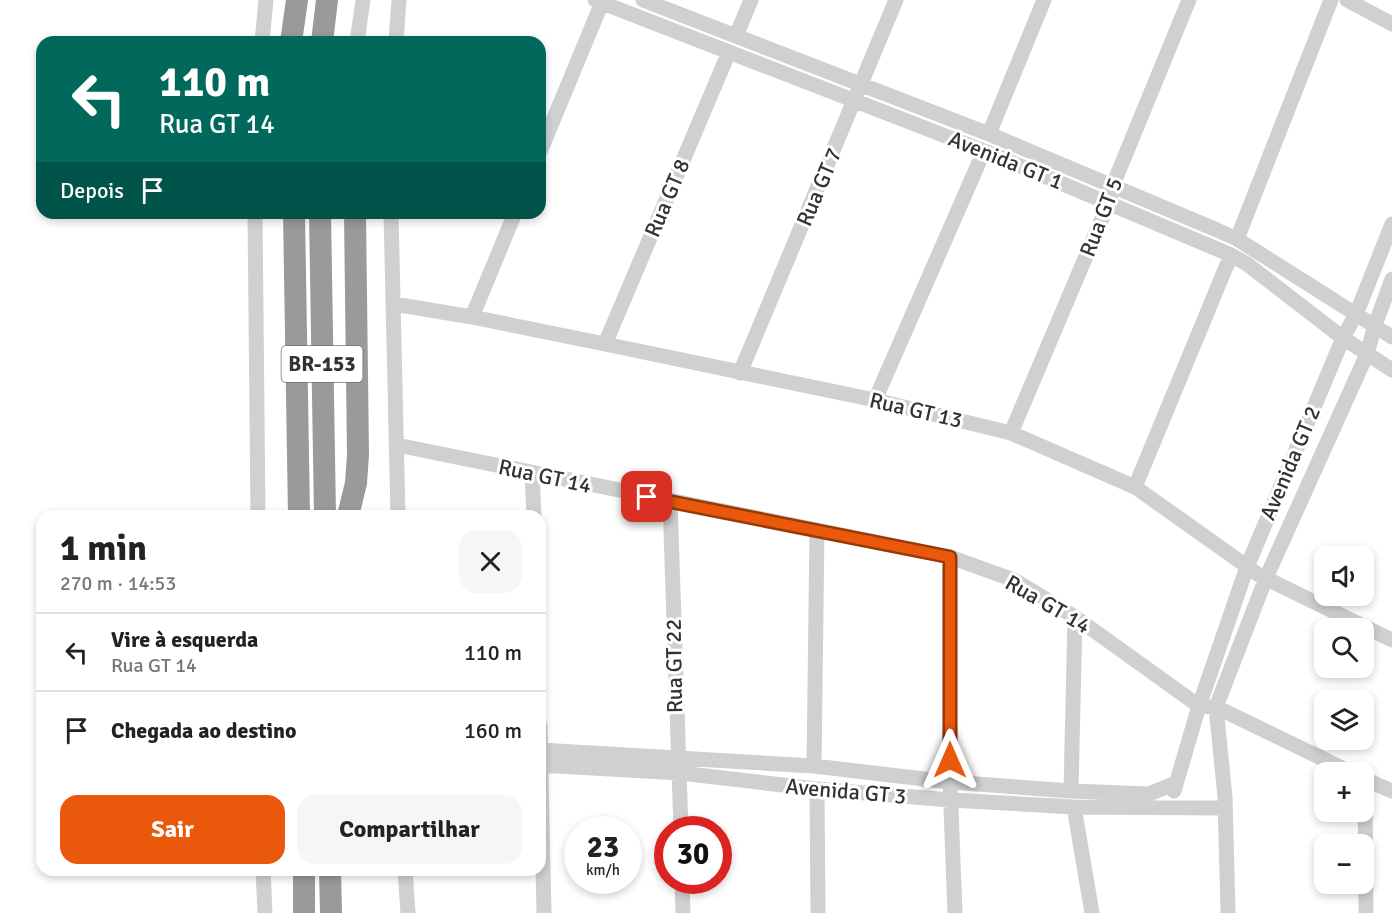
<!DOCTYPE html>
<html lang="pt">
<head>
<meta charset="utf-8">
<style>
	:root { --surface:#fff; --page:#f6f6f6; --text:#222; --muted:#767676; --line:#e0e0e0; --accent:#ea580c }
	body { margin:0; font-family:Signika,sans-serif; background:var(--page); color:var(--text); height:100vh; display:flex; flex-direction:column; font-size:22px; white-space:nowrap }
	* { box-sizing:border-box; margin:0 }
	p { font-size:20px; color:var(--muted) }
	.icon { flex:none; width:33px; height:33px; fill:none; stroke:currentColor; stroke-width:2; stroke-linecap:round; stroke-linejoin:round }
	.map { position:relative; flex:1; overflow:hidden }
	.side { position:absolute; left:36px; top:510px; width:510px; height:366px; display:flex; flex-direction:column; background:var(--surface); border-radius:18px; box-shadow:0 3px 9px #0003 }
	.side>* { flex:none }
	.top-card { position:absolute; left:36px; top:36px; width:510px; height:183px; border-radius:18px; box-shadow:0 3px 9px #0003; background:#00695c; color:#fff; overflow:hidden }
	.controls { position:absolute; left:1314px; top:546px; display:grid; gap:12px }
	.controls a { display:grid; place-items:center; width:60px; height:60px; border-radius:12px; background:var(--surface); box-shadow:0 3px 9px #0003; font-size:30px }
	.speed { position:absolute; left:564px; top:816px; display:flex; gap:12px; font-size:30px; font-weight:700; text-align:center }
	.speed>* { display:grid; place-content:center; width:78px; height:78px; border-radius:50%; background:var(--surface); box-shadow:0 3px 9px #0003; line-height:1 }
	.speed small { font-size:15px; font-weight:400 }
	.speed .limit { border:9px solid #d22; background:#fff; color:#111 }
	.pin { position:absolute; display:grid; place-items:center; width:51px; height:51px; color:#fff; margin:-26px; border-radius:12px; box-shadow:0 3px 9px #0006 }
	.me { position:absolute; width:66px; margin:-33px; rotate:0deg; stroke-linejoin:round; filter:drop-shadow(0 0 4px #0008) }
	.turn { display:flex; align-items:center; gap:21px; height:126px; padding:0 24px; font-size:27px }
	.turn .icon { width:78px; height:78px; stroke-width:2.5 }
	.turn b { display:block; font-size:42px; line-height:51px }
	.then { display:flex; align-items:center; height:57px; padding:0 24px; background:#0003; gap:12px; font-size:22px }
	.round { display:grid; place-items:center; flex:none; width:63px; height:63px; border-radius:18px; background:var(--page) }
	.headline { display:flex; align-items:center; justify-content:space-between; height:102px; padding:0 24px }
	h1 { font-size:36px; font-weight:800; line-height:45px }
	.primary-button { display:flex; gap:12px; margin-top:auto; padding:12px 24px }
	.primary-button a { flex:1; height:69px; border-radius:18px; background:var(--accent); color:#fff; font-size:24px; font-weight:800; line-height:69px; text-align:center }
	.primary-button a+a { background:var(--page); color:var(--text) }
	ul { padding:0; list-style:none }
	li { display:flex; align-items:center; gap:18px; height:78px; padding:0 24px; border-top:2px solid var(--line) }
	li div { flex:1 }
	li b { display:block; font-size:22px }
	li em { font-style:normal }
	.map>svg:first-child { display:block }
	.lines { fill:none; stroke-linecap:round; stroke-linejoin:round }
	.minor { stroke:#d0d0d0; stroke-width:15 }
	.highway { stroke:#9a9a9a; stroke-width:22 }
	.route-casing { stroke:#983908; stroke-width:15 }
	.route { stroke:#ea580c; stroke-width:10 }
	.labels { text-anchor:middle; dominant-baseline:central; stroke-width:6; stroke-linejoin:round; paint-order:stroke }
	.shield { fill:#fff; stroke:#707070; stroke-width:1.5 }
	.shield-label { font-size:21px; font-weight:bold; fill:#333 }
	.street-label { font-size:22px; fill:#333; stroke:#fff }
</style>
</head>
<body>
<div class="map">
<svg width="1392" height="913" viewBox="0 0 1392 913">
	<rect width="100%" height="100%" fill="#fff"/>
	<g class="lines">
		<path class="minor" d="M595,0L997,156L1231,255L1247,264L1343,338L1392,370
			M643,0L989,134L1217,230L1237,239L1392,337
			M1347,0L1392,24
			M736,36L751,0
			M262,42L266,0
			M357,42L363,0
			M396,42L399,0
			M989,134L1044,0
			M540,152L603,0
			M255,213L258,516
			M391,213L398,516
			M1237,239L1331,0
			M394,304L472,317L605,344L875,400L1011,433L1135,487L1259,575L1392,640
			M472,317L515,213
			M605,344L729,52
			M740,373L896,0
			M875,400L984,151
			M1011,433L1109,202L1113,185L1189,0
			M397,445L950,557L1014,580L1075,617L1199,706L1216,707L1350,772
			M532,473L534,516
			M1135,487L1231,255
			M670,501L681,830
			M950,557V782L955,913
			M540,726L544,913
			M540,750L814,766L950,782L1071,791L1149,794L1176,783
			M540,765L680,773L817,789L950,800L1074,807L1225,808
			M814,766L817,531
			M1364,779L1392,791
			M1365,780L1366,913
			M817,789L818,913
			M1071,791L1075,617
			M1174,791L1199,706L1247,567L1343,338L1357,312L1392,224
			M1074,807L1092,913
			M263,870L265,913
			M405,870L408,913
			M682,880L683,913
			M1228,913L1225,797L1216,707L1266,578L1367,354L1375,325L1392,279"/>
		<path class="highway" d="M291,42L297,0
			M322,42L327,0
			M294,213L299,516
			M320,213L325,516
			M348,516L356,483L358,455L355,213
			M330,870L331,913
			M304,913V870"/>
	</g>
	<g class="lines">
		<defs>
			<path id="route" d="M647,497L950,557V760"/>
		</defs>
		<use href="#route" class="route-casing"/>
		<use href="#route" class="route"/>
	</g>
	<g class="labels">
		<rect class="shield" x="281.5" y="346" width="81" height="36" rx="4.5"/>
		<g class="shield-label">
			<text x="322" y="364">BR-153</text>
		</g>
		<g class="street-label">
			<text transform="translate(1006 160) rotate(22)">Avenida GT 1</text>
			<text transform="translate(819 187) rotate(-67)">Rua GT 7</text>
			<text transform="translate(667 198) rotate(-67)">Rua GT 8</text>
			<text transform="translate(1101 217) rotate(-69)">Rua GT 5</text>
			<text transform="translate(916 410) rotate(13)">Rua GT 13</text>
			<text transform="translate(1290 463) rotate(-67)">Avenida GT 2</text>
			<text transform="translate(545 476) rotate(12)">Rua GT 14</text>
			<text transform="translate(1048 604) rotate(30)">Rua GT 14</text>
			<text transform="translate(674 666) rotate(-91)">Rua GT 22</text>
			<text transform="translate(846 791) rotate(5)">Avenida GT 3</text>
		</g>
	</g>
</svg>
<div class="controls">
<a><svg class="icon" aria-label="sound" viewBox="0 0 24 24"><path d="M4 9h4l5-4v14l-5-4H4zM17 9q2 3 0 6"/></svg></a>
<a><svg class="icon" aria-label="search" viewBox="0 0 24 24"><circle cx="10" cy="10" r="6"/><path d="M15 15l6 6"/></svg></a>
<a><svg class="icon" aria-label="layers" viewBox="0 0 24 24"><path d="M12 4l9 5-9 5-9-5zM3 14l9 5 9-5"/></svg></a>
<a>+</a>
<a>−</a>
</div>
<div class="speed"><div>23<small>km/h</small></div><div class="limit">30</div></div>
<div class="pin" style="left:647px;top:497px;background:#d93025"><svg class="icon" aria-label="arrive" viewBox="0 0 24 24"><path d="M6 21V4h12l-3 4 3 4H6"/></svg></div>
<svg class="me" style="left:950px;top:760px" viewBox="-20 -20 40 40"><path d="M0-17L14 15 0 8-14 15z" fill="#ea580c" stroke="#fff" stroke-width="4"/></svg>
<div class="top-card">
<div class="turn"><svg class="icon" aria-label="left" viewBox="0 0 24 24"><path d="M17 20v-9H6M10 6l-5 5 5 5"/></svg><div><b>110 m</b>Rua GT 14</div></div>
<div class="then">Depois<svg class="icon" aria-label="arrive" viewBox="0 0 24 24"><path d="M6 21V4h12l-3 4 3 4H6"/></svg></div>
</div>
<section class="side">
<div class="headline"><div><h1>1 min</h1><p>270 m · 14:53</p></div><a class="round"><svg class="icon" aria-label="close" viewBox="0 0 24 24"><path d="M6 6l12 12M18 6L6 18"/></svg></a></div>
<ul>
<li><svg class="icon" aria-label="left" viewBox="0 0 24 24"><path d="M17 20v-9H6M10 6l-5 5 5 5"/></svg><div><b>Vire à esquerda</b><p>Rua GT 14</p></div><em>110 m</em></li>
<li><svg class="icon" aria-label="arrive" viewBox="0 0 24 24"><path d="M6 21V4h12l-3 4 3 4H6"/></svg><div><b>Chegada ao destino</b></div><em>160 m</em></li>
</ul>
<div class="primary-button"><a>Sair</a><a>Compartilhar</a></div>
</section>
</div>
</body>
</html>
